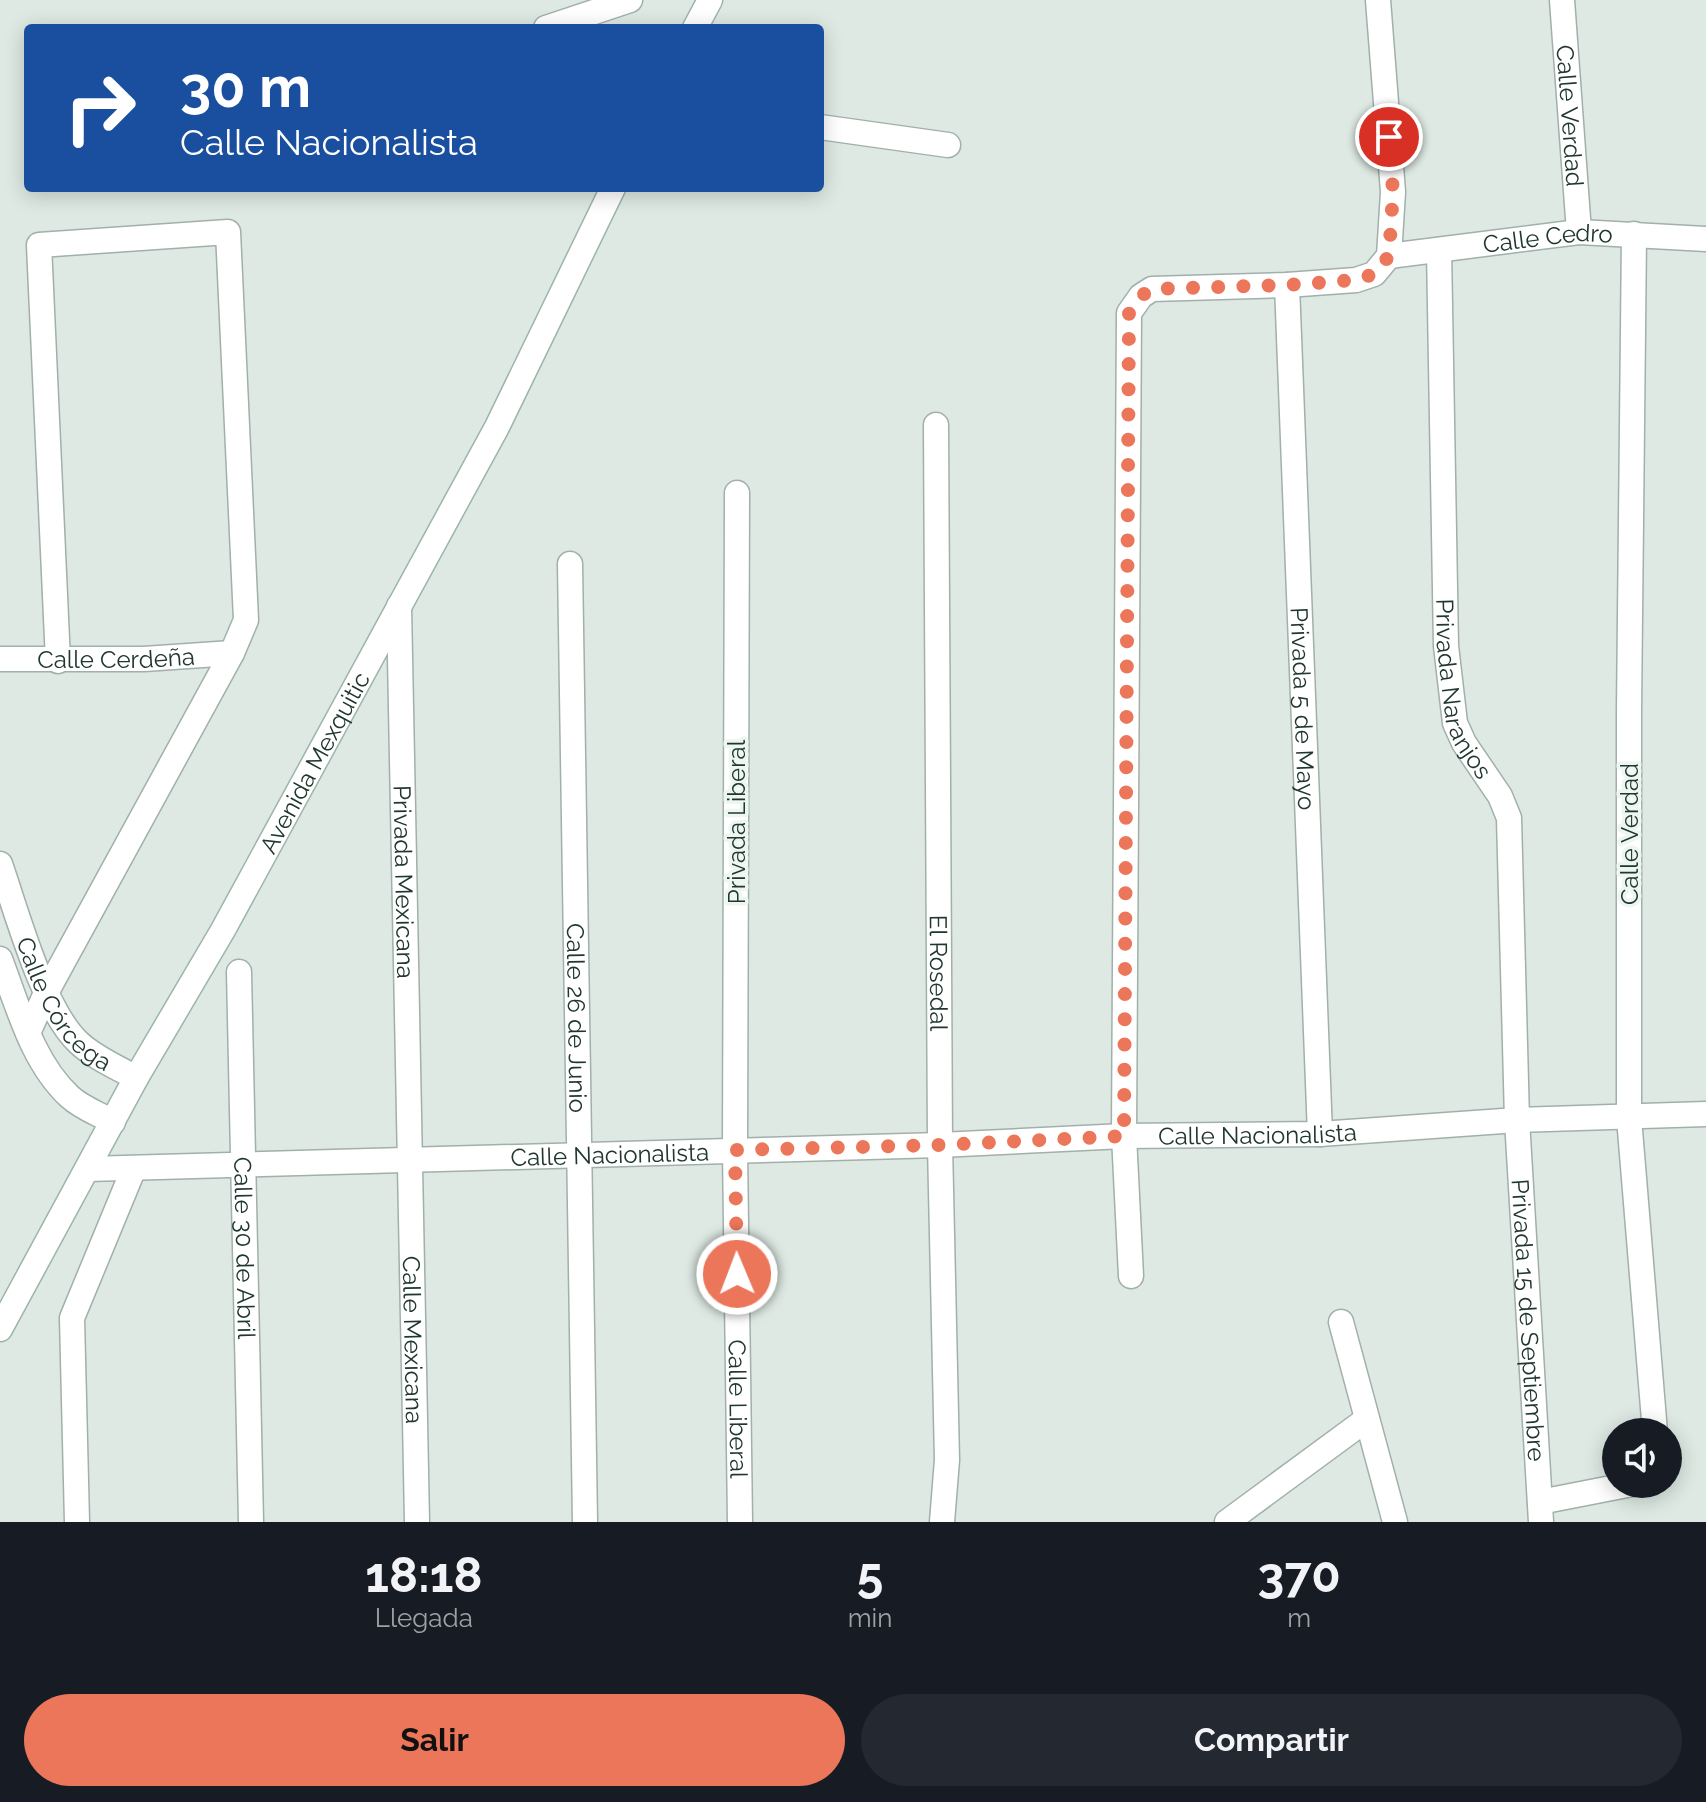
<!DOCTYPE html>
<html lang="es">
<head>
<meta charset="utf-8">
<style>
	:root { --surface:#171b24; --page:#242831; --text:#f1f3f6; --muted:#9ea1a6; --accent:#ec7659 }
	body { margin:0; font-family:Raleway,sans-serif; background:var(--page); color:var(--text); height:100vh; display:flex; flex-direction:column; font-size:30px; white-space:nowrap }
	* { box-sizing:border-box; margin:0 }
	p { font-size:26px; color:var(--muted) }
	.icon { flex:none; width:44px; height:44px; fill:none; stroke:currentColor; stroke-width:2; stroke-linecap:round; stroke-linejoin:round }
	.map { position:relative; height:1522px; overflow:hidden }
	.details { display:flex; flex-direction:column; background:var(--surface); flex:1 }
	.details>* { flex:none }
	.hud { position:absolute; left:24px; top:24px; width:800px; height:168px; border-radius:8px; box-shadow:0 4px 20px #0003; background:#1a4fa0; color:#fff; overflow:hidden }
	.fabs { position:absolute; left:1602px; top:1418px; display:grid; gap:16px }
	.fabs a { display:grid; place-items:center; width:80px; height:80px; border-radius:50%; background:var(--surface); box-shadow:0 4px 20px #0003; font-size:40px }
	.pin { position:absolute; display:grid; place-items:center; width:68px; height:68px; color:#fff; margin:-34px; border:4px solid #fff; border-radius:50%; box-shadow:0 2px 8px #0007 }
	.me { position:absolute; width:88px; margin:-44px; rotate:359deg; stroke-linejoin:round; filter:drop-shadow(0 0 6px #0008) }
	.turn { display:flex; align-items:center; gap:28px; height:168px; padding:0 24px; font-size:36px }
	.turn .icon { width:104px; height:104px; stroke-width:2.5 }
	.turn b { display:block; font-size:56px; line-height:68px }
	.eta { display:flex; justify-content:space-evenly; align-items:center; height:136px; text-align:center }
	.eta b { font-size:48px; font-weight:700; line-height:56px }
	.action { display:flex; gap:16px; margin-top:auto; padding:16px 24px }
	.action a { flex:1; height:92px; border-radius:48px; background:var(--accent); color:#111; font-size:32px; font-weight:700; line-height:92px; text-align:center }
	.action a+a { background:var(--page); color:var(--text) }
	.map>svg:first-child { display:block }
	.lines { fill:none; stroke-linecap:round; stroke-linejoin:round }
	.minor-casing { stroke:#a1b0aa; stroke-width:27 }
	.secondary-casing { stroke:#9db4ab; stroke-width:27 }
	.minor { stroke:#fff; stroke-width:24 }
	.secondary { stroke:#fff; stroke-width:24 }
	.route { stroke:#ec7659; stroke-width:14; stroke-dasharray:0 25.2 }
	.labels { text-anchor:middle; dominant-baseline:central; stroke-width:7; stroke-linejoin:round; paint-order:stroke }
	.street-label { font-size:24px; fill:#203730; stroke:#eef6f1 }
</style>
</head>
<body>
<div class="map">
<svg width="1706" height="1522" viewBox="0 0 1706 1522">
	<rect width="100%" height="100%" fill="#dee9e3"/>
	<g class="lines">
		<defs>
			<g id="minor">
				<path d="M1378,0L1393,192L1389,256"/>
				<path id="s1" d="M1562,0L1579,232"/>
				<path d="M546,28L630,0"/>
				<path d="M820,127L948,145"/>
				<path d="M1634,234L1629,711V1118L1655,1432"/>
				<path id="s2" d="M1439,250L1446,646L1455,723L1464,743L1500,796L1509,818L1517,1120L1541,1522"/>
				<path id="s3" d="M1389,256L1579,232L1706,239"/>
				<path id="s4" d="M1287,285L1320,1134"/>
				<path id="s5" d="M936,425L940,1145L947,1460L942,1522"/>
				<path id="s6" d="M737,493L735,1150L740,1522"/>
				<path id="s7" d="M570,564L585,1522"/>
				<path id="s8" d="M399,606L417,1522"/>
				<path id="s9" d="M0,659H144L232,653"/>
				<path id="s10" d="M0,864C17,913 43,1010 79,1043C95,1058 117,1067 136,1078"/>
				<path d="M0,959C18,1006 32,1062 70,1097C82,1108 99,1114 113,1122"/>
				<path id="s11" d="M239,972L251,1522"/>
				<path d="M28,1033L46,993L232,653L246,620L228,232L39,245L58,661"/>
				<path id="s12" d="M88,1169L940,1145L1124,1136L1320,1134L1517,1120L1706,1114"/>
				<path d="M1131,1276L1124,1136L1129,313L1141,296L1152,289L1287,285L1356,280L1374,274L1389,256"/>
				<path d="M1341,1322L1395,1522"/>
				<path d="M1540,1502L1632,1484"/>
				<path d="M77,1522L72,1318L134,1168"/>
				<path d="M1227,1522L1367,1419"/>
			</g>
			<g id="secondary">
				<path d="M695,28L710,0"/>
				<path id="s13" d="M0,1329L136,1078L223,930L497,427L613,188"/>
			</g>
		</defs>
		<use href="#minor" class="minor-casing"/>
		<use href="#secondary" class="secondary-casing"/>
		<use href="#minor" class="minor"/>
		<use href="#secondary" class="secondary"/>
	</g>
	<g class="lines">
		<path class="route" d="M737,1274L735,1150L940,1145L1124,1136L1129,313L1141,296L1152,289L1287,285L1356,280L1374,274L1389,256L1393,192L1389,137"/>
	</g>
	<g class="labels">
		<g class="street-label">
			<text stroke="none"><textPath href="#s1" startOffset="116">Calle Verdad</textPath></text>
			<text stroke="none"><textPath href="#s3" startOffset="160">Calle Cedro</textPath></text>
			<text stroke="none"><textPath href="#s9" startOffset="116">Calle Cerdeña</textPath></text>
			<text stroke="none"><textPath href="#s2" startOffset="442">Privada Naranjos</textPath></text>
			<text stroke="none"><textPath href="#s4" startOffset="424">Privada 5 de Mayo</textPath></text>
			<text stroke="none"><textPath href="#s13" startOffset="648">Avenida Mexquitic</textPath></text>
			<text transform="translate(736 822) rotate(-90)">Privada Liberal</text>
			<text transform="translate(1629 834) rotate(-90)">Calle Verdad</text>
			<text stroke="none"><textPath href="#s8" startOffset="276">Privada Mexicana</textPath></text>
			<text stroke="none"><textPath href="#s5" startOffset="548">El Rosedal</textPath></text>
			<text stroke="none"><textPath href="#s10" startOffset="156">Calle Córcega</textPath></text>
			<text stroke="none"><textPath href="#s7" startOffset="454">Calle 26 de Junio</textPath></text>
			<text stroke="none"><textPath href="#s12" startOffset="1170">Calle Nacionalista</textPath></text>
			<text stroke="none"><textPath href="#s12" startOffset="522">Calle Nacionalista</textPath></text>
			<text stroke="none"><textPath href="#s11" startOffset="276">Calle 30 de Abril</textPath></text>
			<text stroke="none"><textPath href="#s2" startOffset="1086">Privada 15 de Septiembre</textPath></text>
			<text stroke="none"><textPath href="#s8" startOffset="734">Calle Mexicana</textPath></text>
			<text stroke="none"><textPath href="#s6" startOffset="916">Calle Liberal</textPath></text>
		</g>
	</g>
</svg>
<div class="fabs">
<a><svg class="icon" aria-label="sound" viewBox="0 0 24 24"><path d="M4 9h4l5-4v14l-5-4H4zM17 9q2 3 0 6"/></svg></a>
</div>
<div class="pin" style="left:1389px;top:137px;background:#d93025"><svg class="icon" aria-label="arrive" viewBox="0 0 24 24"><path d="M6 21V4h12l-3 4 3 4H6"/></svg></div>
<svg class="me" style="left:737px;top:1274px" viewBox="-20 -20 40 40"><circle r="17" fill="#ec7659" stroke="#fff" stroke-width="3"/><path d="M0-11L8 9 0 5-8 9z" fill="#fff"/></svg>
<div class="hud">
<div class="turn"><svg class="icon" aria-label="right" viewBox="0 0 24 24"><path d="M7 20v-9h11M14 6l5 5-5 5"/></svg><div><b>30 m</b>Calle Nacionalista</div></div>
</div>
</div>
<section class="details">
<div class="eta">
<div><b>18:18</b><p>Llegada</p></div>
<div><b>5</b><p>min</p></div>
<div><b>370</b><p>m</p></div>
</div>
<div class="action"><a>Salir</a><a>Compartir</a></div>
</section>
</body>
</html>
